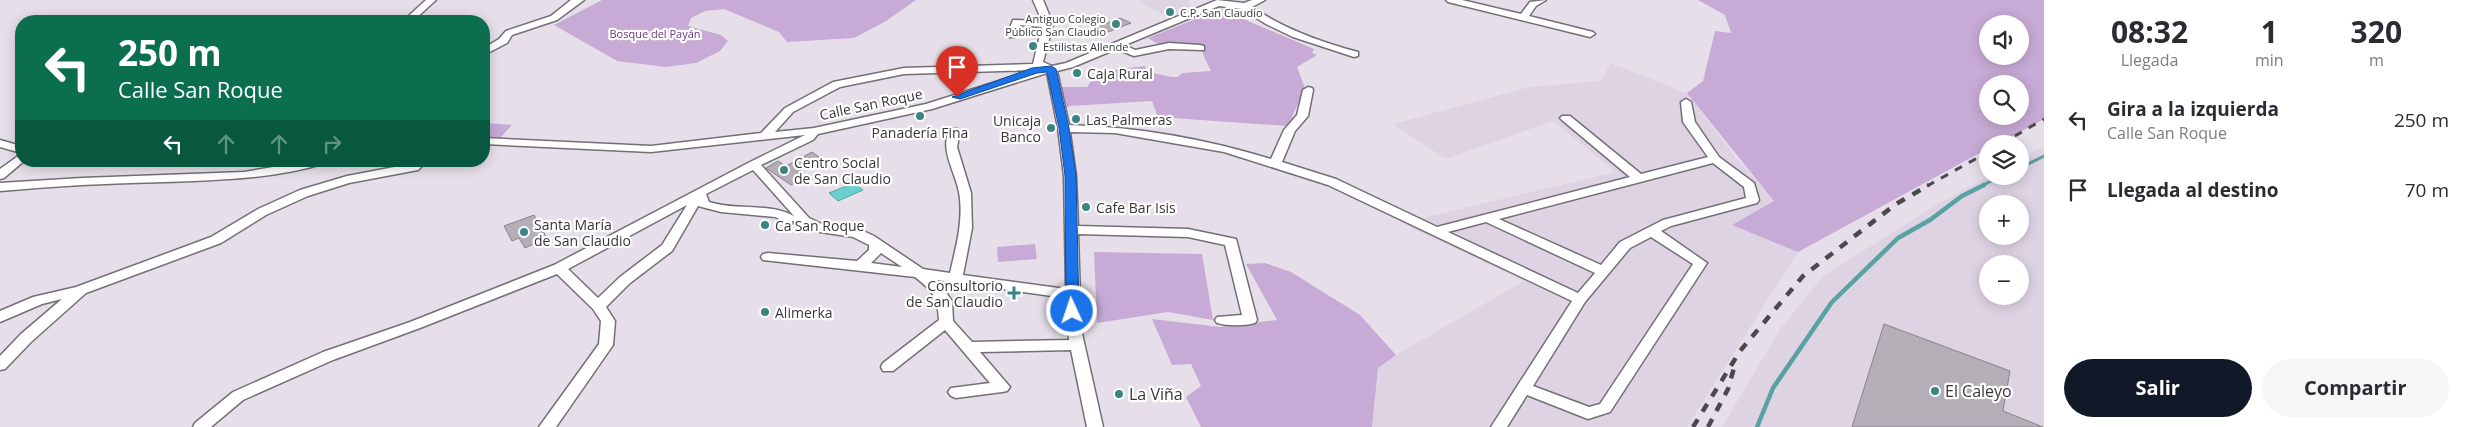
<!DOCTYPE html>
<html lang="es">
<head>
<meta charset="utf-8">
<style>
	:root { --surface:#fff; --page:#f7f7f7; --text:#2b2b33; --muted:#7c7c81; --accent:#111827 }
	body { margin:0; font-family:"Open Sans",sans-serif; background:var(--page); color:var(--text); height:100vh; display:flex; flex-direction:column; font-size:19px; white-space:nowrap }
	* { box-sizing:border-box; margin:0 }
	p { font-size:16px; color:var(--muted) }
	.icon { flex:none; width:28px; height:28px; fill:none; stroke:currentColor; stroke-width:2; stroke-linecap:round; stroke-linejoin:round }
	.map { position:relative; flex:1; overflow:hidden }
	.drawer { display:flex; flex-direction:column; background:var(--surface); width:425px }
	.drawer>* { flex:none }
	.guide { position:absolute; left:15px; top:15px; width:475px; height:152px; border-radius:20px; box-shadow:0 2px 12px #0003; background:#0b6e4f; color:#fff; overflow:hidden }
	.fabs { position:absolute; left:1979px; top:15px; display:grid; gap:10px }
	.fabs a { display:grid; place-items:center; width:50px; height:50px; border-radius:50%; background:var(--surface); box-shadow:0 2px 12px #0003; font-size:25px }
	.pin { position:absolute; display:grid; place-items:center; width:42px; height:42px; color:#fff; margin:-51px -21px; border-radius:50% 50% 50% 0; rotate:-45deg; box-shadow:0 0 5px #0007 }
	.pin .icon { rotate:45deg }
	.me { position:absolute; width:55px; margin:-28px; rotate:357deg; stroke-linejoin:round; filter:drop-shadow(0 0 4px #0008) }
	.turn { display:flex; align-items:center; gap:18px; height:105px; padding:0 20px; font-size:22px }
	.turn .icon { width:65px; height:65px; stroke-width:2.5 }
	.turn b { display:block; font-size:35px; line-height:42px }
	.lanes { display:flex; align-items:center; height:48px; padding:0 20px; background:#0003; justify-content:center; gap:25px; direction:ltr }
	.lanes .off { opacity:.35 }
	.eta { display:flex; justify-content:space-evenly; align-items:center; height:85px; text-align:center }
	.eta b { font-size:30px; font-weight:700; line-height:35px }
	.primary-button { display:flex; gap:10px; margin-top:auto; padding:10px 20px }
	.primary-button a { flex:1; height:58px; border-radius:30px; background:var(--accent); color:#fff; font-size:20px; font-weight:700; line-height:58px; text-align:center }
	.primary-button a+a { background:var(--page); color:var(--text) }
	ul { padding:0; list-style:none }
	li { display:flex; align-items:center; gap:15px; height:70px; padding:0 20px }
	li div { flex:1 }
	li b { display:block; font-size:19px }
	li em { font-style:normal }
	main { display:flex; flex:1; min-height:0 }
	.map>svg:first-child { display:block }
	.built { fill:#ded3e3; fill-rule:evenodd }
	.green { fill:#c7aad5; fill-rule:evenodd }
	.water { fill:#67d1d0; stroke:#59a2a3 }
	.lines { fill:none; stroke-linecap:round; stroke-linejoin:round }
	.stream-far1 { stroke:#59a2a3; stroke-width:3 }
	.stream { stroke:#59a2a3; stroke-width:4.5 }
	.building { fill:#b4aeb7; stroke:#89838c }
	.minor-casing { stroke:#746f77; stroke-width:3 }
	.minor { fill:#fff; fill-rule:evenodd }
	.rail-far1 { stroke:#4c494e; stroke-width:3; stroke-dasharray:8 8; stroke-linecap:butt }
	.rail { stroke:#4c494e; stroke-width:4.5; stroke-dasharray:9 9; stroke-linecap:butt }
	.route { fill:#1a73e8; stroke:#114b97 }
	.poi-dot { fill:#3b8483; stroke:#fff; stroke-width:2 }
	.labels { text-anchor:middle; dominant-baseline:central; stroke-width:4.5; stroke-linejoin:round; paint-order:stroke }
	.far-poi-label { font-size:11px; fill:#38363a; stroke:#fff; text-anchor:start }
	.far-park-label { font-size:11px; fill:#69357f; stroke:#fff }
	.poi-label { font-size:14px; fill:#38363a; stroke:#fff; text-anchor:start }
	.street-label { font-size:14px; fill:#38363a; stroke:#fff }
	.near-poi-label { font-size:16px; fill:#38363a; stroke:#fff; text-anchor:start }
</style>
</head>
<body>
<main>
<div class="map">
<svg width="2044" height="427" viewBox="0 0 2044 427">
	<rect width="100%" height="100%" fill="#e6dfe9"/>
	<path class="built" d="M1143,0H1189L1190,5L1194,7L1168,17L1139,2Z
		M1611,63L1687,93L1733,154L1775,201L1732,225L1798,252L1687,427H1372L1378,368L1396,355L1524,281L1401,223L1616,172L1553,121L1446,159L1393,124L1530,87L1600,81Z
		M2044,146V427H1722L1781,328L1823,276L1941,202L1989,176H2020V159ZM1988,204H2020V236H1988ZM1988,264H2020V296H1988Z"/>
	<path class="green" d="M602,0H916L886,21L854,38L787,42L779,32L724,9L705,11L691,18L688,26L721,35L728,41L720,51L696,63L666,67L617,61L554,25Z
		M1698,0H2044V119L1998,144H1988L1987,149L1798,252L1732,225L1774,201L1687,93L1703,81L1715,31L1731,33L1725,15ZM1988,24H2020V56H1988ZM1988,84H2020V116H1988Z
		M1218,10L1236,13L1248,21L1314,49L1312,53L1317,55L1297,67L1305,88L1288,126L1158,117L1152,101L1070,106L1066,108L1061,87H1087L1097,72L1145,66L1148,72L1172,77H1178L1182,73L1211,71L1202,52L1205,47L1162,46L1148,38Z
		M484,123L512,125L500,138L484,137Z
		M1035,244L1037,259L998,262L997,247Z
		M1094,252L1202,254L1213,320L1168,312L1097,323Z
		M1265,263L1291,272L1360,315L1396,355L1378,368L1372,427H1201L1186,397L1201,386L1191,364L1172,365L1152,319L1220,327L1277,320L1246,264Z"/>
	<path class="water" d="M854,183L863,190L838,201L829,193Z"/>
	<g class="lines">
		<path class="stream-far1" d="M2020,168L2044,156
			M1981,186L2002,176"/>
		<path class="stream" d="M1757,427L1773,388L1832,302L1898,238L1930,220L1962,196L1984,185"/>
	</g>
	<path class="building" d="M1120,18L1131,23L1108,32L1098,27Z
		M812,152L822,159L797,172L805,177L791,185L766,168L778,161L786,166Z
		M534,215L547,238L525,248L519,238L512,241L504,226Z
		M1884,324L2010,371L2003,411L2043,427H1852Z"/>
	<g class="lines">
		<defs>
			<path id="minor" d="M426,0H436L413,21H403Z
				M571,0H584L557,20L512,35L507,43L484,55V48L499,39L506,31L551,16Z
				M1033,0H1043L1053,24L1043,62L1052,66L1066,63L1217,0L1244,3L1252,0H1265L1252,7C1284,29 1321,42 1358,52V56L1354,57L1293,37L1266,24L1242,9L1219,6L1125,45L1135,50L1169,43L1200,45L1204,46V50L1169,49L1134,56L1116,49L1073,67L1057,71L1069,125C1137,127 1206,139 1271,159L1284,130L1297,115L1303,90L1308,87L1312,88L1313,90L1308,116L1295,131L1282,162L1336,179L1437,227L1630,177L1562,120L1560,118L1562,116H1570L1641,174L1708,157L1683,122L1681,102L1686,99L1691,102L1695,122L1719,157L1754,183L1759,200L1757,203L1671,226L1661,231L1707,263L1610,412L1588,419L1527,395L1507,427H1491L1572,301L1328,185L1224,152L1115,133L1070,132L1076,176L1078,226L1188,229L1236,239L1257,320L1255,323C1244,326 1228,326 1217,323L1215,320L1217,317L1242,315L1225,245L1188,237L1078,234L1081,329L1103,427H1087L1071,350L980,352L1010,387L1007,391L1002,392L956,398L951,396L948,392L951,388L990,383L945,330L893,371H883L881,367L883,363L939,320C938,297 933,291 915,277L763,260L761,257L763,254L768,253L857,261L869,250V245L853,237L801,229L775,217L721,212L698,206L672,251L630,283L606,307L615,321L613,345L556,427H539L599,344L601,321L593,309L557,274L420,328L333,360L243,400L211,427H193L195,423L233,392L323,352L410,322L554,265L750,162L805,135L651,152L484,144V138L651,146L761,133L785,108L833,82L904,68L1033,64L1042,27L1020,25L1015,37H1009L1007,35L1013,20L1042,21ZM1033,70L926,104L814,128L775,132L793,112L840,87L904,74ZM1047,73L1058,128L1064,176L1066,289L963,275L972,228L971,193L957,147L960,131L958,129H950C939,149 955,171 959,192C964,219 956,247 950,273L923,269L874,236L861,230L826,226L809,218L761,165L813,140L818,134L932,109ZM1713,163L1744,187L1746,198L1663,220L1620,242L1601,265L1499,219ZM753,170L794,216C768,202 736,211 709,202L706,194ZM687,205L662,245L620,277L598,298L568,269ZM1486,222L1595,273L1578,293L1448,232ZM1651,237L1693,264L1600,404L1589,407L1533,386L1585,302L1630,248ZM881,253L902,267L871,263ZM937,280L1066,298L1069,340L972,342L953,321L952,301Z
				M1446,0H1462L1521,14L1530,2L1546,0L1536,6L1529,16L1593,32L1595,34L1590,37L1448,2Z
				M0,140L21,146V153L0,147Z
				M21,154V161H24L4,178L0,179V169Z
				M308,161H328L326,163C273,179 219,180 164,182C109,183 54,186 0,191V183L82,178L244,172Z
				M414,161H427L418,170L349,183L308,196L266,215L221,243L86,293L31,342L5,369L0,370V356L21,334L62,299L42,304L0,322V311L33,297L76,287L211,237L258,209L300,190L347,176L410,164Z"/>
		</defs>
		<use href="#minor" class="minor-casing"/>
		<use href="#minor" class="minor"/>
		<path class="rail-far1" d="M2001,144L2044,119
			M1927,186L1988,152"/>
		<path class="rail" d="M1693,427L1740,351L1803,276L1896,204L1929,185
			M1708,427L1728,389L1734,368"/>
	</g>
	<path class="route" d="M1051,66L1056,69L1069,128L1076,176L1079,311L1072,316L1066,311L1065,176L1059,128L1047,72L1037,73L960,99L952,97L1032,68Z"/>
	<g class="poi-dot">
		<circle cx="1170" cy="12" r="5"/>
		<circle cx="1116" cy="24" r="5"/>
		<circle cx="1033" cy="46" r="5"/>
		<circle cx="1077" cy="73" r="5"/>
		<circle cx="920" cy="116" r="5"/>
		<circle cx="1076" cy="119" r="5"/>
		<circle cx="1051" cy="128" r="5"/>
		<circle cx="784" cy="170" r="5"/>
		<circle cx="1086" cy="207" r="5"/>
		<circle cx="765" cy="225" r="5"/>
		<circle cx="524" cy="232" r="5"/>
		<path d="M1011.5 285.5h5v5h5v5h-5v5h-5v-5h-5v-5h5z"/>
		<circle cx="765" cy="312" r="5"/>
		<circle cx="1935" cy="391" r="5"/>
		<circle cx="1119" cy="394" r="5"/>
	</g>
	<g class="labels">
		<g class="far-poi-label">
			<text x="1180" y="12">C.P. San Claudio</text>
			<text x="1106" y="18" text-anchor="end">Antiguo Colegio<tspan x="1106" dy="13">Público San Claudio</tspan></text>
			<text x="1043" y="46">Estilistas Allende</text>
		</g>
		<g class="far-park-label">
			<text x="655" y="33">Bosque del Payán</text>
		</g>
		<g class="poi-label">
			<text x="1087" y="73">Caja Rural</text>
			<text x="1086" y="119">Las Palmeras</text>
			<text x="1041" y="120" text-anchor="end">Unicaja<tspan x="1041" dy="16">Banco</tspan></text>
			<text x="920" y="132" text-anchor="middle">Panadería Fina</text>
			<text x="794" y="162">Centro Social<tspan x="794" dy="16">de San Claudio</tspan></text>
			<text x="1096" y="207">Cafe Bar Isis</text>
			<text x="534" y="224">Santa María<tspan x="534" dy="16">de San Claudio</tspan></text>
			<text x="775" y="225">Ca'San Roque</text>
			<text x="1003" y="285" text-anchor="end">Consultorio<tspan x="1003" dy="16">de San Claudio</tspan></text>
			<text x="775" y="312">Alimerka</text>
		</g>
		<g class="street-label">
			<text transform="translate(871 104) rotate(-12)">Calle San Roque</text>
		</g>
		<g class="near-poi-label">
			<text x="1945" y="391">El Caleyo</text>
			<text x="1129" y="394">La Viña</text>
		</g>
	</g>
</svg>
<div class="fabs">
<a><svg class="icon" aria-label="sound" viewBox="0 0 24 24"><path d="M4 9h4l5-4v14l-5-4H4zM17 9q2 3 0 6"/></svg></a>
<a><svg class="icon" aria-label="search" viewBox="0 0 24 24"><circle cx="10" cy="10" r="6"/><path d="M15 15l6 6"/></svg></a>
<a><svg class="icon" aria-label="layers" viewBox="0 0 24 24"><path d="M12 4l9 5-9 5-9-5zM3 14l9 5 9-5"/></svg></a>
<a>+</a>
<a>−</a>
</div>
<div class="pin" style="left:957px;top:97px;background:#d93025"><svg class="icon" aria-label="arrive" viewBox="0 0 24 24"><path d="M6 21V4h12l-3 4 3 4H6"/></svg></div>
<svg class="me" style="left:1072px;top:311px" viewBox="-20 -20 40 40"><circle r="17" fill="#1a73e8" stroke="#fff" stroke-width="3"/><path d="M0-11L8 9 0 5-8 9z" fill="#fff"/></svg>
<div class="guide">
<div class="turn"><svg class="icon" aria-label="left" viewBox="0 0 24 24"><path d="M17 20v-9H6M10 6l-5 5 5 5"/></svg><div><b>250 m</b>Calle San Roque</div></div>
<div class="lanes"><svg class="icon" aria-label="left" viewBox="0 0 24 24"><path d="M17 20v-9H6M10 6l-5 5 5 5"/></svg><svg class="icon off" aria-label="ahead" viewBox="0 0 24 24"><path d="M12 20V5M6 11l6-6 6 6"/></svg><svg class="icon off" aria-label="ahead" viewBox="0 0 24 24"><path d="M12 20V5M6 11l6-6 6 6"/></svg><svg class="icon off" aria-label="right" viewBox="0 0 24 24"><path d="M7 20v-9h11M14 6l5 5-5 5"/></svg></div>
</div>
</div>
<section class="drawer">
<div class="eta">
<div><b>08:32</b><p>Llegada</p></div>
<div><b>1</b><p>min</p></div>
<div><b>320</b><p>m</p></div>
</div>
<ul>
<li><svg class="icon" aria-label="left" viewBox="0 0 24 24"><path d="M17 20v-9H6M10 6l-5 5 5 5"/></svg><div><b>Gira a la izquierda</b><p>Calle San Roque</p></div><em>250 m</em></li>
<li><svg class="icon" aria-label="arrive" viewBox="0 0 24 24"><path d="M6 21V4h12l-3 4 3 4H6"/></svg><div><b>Llegada al destino</b></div><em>70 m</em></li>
</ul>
<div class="primary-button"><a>Salir</a><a>Compartir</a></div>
</section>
</main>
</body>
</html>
